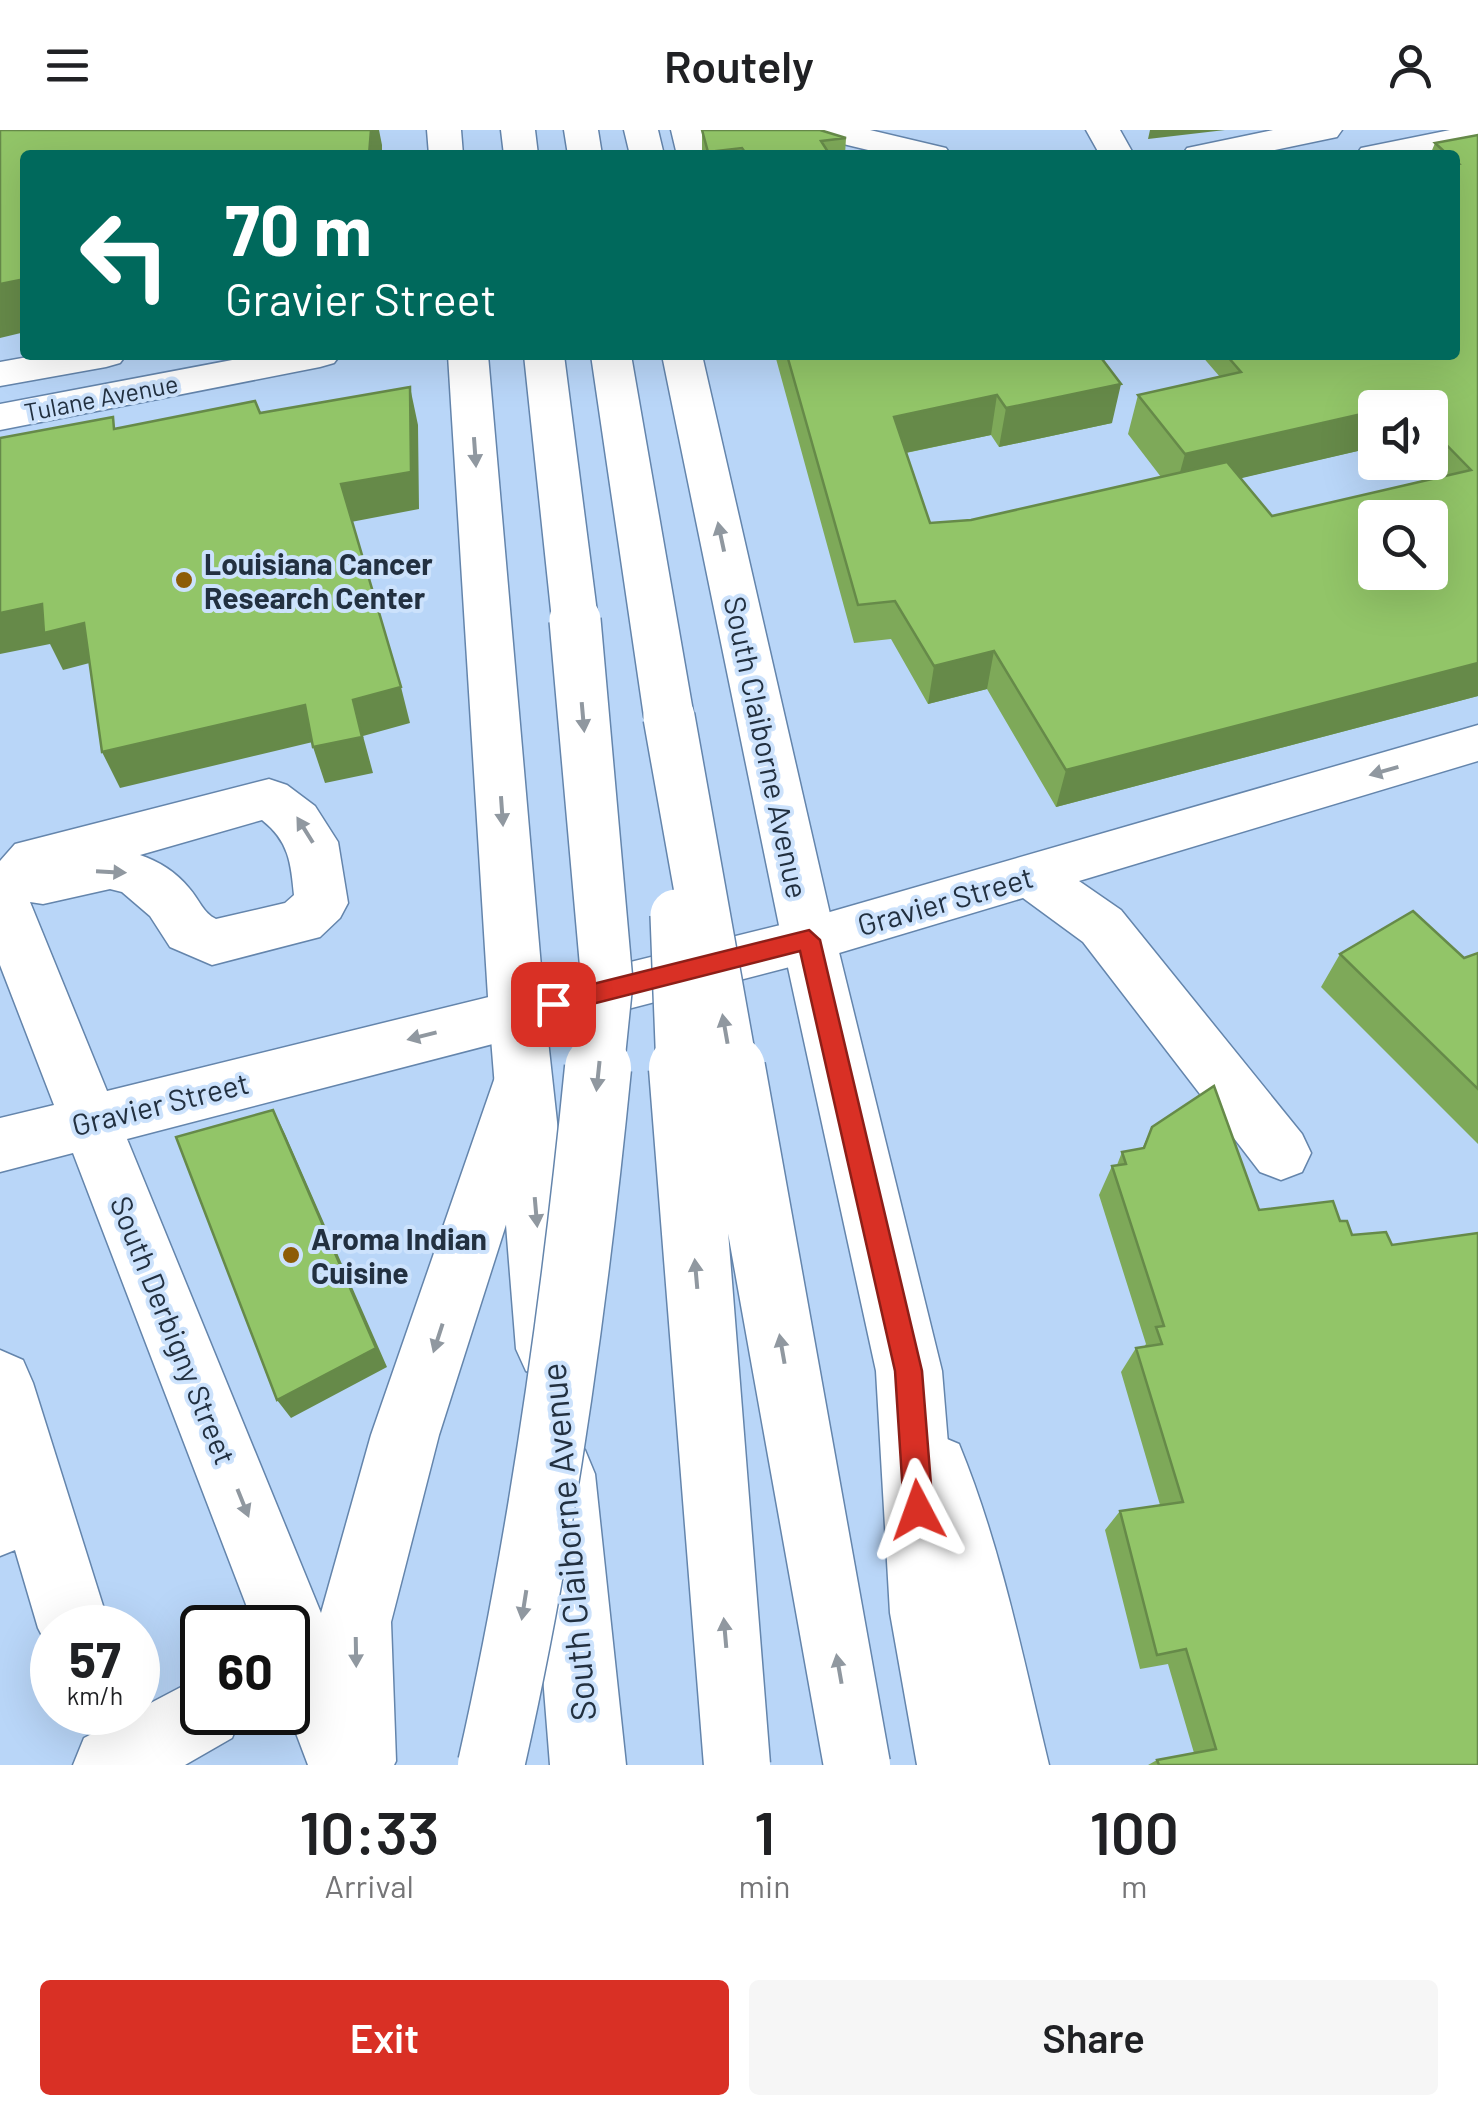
<!DOCTYPE html>
<html lang="en">
<head>
<meta charset="utf-8">
<style>
	:root { --surface:#fff; --page:#f6f6f6; --text:#202124; --muted:#757577; --accent:#d93025 }
	body { margin:0; font-family:Barlow,sans-serif; background:var(--page); color:var(--text); height:100vh; display:flex; flex-direction:column; font-size:38px; white-space:nowrap }
	* { box-sizing:border-box; margin:0 }
	p { font-size:32px; color:var(--muted) }
	.icon { flex:none; width:55px; height:55px; fill:none; stroke:currentColor; stroke-width:2; stroke-linecap:round; stroke-linejoin:round }
	.map { position:relative; height:1635px; overflow:hidden }
	.details { display:flex; flex-direction:column; background:var(--surface); flex:1 }
	.details>* { flex:none }
	.top-card { position:absolute; left:20px; top:20px; width:1440px; height:210px; border-radius:10px; box-shadow:0 10px 40px #0002; background:#00695c; color:#fff; overflow:hidden }
	.tools { position:absolute; left:1358px; top:260px; display:grid; gap:20px }
	.tools a { display:grid; place-items:center; width:90px; height:90px; border-radius:10px; background:var(--surface); box-shadow:0 10px 40px #0002; font-size:50px }
	.speed { position:absolute; left:30px; top:1475px; display:flex; gap:20px; font-size:50px; font-weight:700; text-align:center }
	.speed>* { display:grid; place-content:center; width:130px; height:130px; border-radius:50%; background:var(--surface); box-shadow:0 10px 40px #0002; line-height:1 }
	.speed small { font-size:25px; font-weight:400 }
	.speed .limit { border:5px solid #111; border-radius:15px; background:#fff; color:#111 }
	.pin { position:absolute; display:grid; place-items:center; width:85px; height:85px; color:#fff; margin:-42px; border-radius:20px; box-shadow:0 5px 15px #0006 }
	.me { position:absolute; width:110px; margin:-55px; rotate:356deg; stroke-linejoin:round; filter:drop-shadow(0 0 8px #0008) }
	.turn { display:flex; align-items:center; gap:35px; height:210px; padding:0 40px; font-size:45px }
	.turn .icon { width:130px; height:130px; stroke-width:2.5 }
	.turn b { display:block; font-size:70px; line-height:85px }
	.eta { display:flex; justify-content:space-evenly; align-items:center; height:170px; text-align:center }
	.eta b { font-size:60px; font-weight:600; line-height:70px }
	.cta { display:flex; gap:20px; margin-top:auto; padding:20px 40px }
	.cta a { flex:1; height:115px; border-radius:10px; background:var(--accent); color:#fff; font-size:40px; font-weight:600; line-height:115px; text-align:center }
	.cta a+a { background:var(--page); color:var(--text) }
	header { display:flex; justify-content:space-between; align-items:center; height:130px; padding:0 40px; background:var(--surface); font-size:45px; font-weight:600 }
	.map>svg:first-child { display:block }
	.lines { fill:none; stroke-linecap:round; stroke-linejoin:round }
	.minor-casing { stroke:#6485ac; stroke-width:3 }
	.major-casing { stroke:#6485ac; stroke-width:3 }
	.highway-casing { stroke:#6485ac; stroke-width:3 }
	.minor { fill:#fff; fill-rule:evenodd }
	.major { fill:#fff; fill-rule:evenodd }
	.highway { fill:#fff; fill-rule:evenodd }
	.highway-bridge-far1-casing { stroke:#6485ac; stroke-width:54; stroke-linecap:butt }
	.highway-bridge-casing { stroke:#6485ac; stroke-width:69; stroke-linecap:butt }
	.highway-bridge-far1 { stroke:#fff; stroke-width:51 }
	.highway-bridge { stroke:#fff; stroke-width:66 }
	.wall { fill:#7ea959; fill-rule:evenodd }
	.shaded-wall { fill:#668a49 }
	.building { fill:#92c568; stroke:#668a49; stroke-width:2.5; fill-rule:evenodd }
	.oneway { fill:#9098a0 }
	.route { fill:#d93025; stroke:#8d1f18; stroke-width:2.5 }
	.poi-dot { fill:#8d5c07; stroke:#cce2fc; stroke-width:4 }
	.labels { text-anchor:middle; dominant-baseline:central; stroke-width:8; stroke-linejoin:round; paint-order:stroke }
	.far-street-label { font-size:25px; fill:#223040; stroke:#cce2fc }
	.poi-label { font-size:30px; font-weight:bold; fill:#223040; stroke:#cce2fc; text-anchor:start }
	.street-label { font-size:30px; fill:#223040; stroke:#cce2fc }
	.near-street-label { font-size:35px; fill:#223040; stroke:#cce2fc }
</style>
</head>
<body>
<header><svg class="icon" aria-label="menu" viewBox="0 0 24 24"><path d="M4 6h16M4 12h16M4 18h16"/></svg>Routely<svg class="icon" aria-label="person" viewBox="0 0 24 24"><circle cx="12" cy="8" r="4"/><path d="M4 21q1-7 8-7t8 7"/></svg></header>
<div class="map">
<svg width="1478" height="1635" viewBox="0 0 1478 1635">
	<rect width="100%" height="100%" fill="#b9d6f8"/>
	<g class="lines">
		<defs>
			<path id="minor" d="M671,0H705L711,25H677Z
				M1086,0H1120L1134,25H1100Z
				M1273,0H1342L1337,7L1251,25H1182L1187,18Z
				M1450,0H1478V15L1427,25H1356L1361,18Z
				M1478,595V631L1079,751L1121,780L1302,1004L1311,1023L1302,1042L1281,1050L1260,1042L1083,812L1023,768L809,832L127,1009L321,1483L371,1305L494,950L502,932L523,925L544,932L552,950L439,1305L391,1492L396,1631L394,1635H308L288,1582V1498H255L73,1023L0,1042V988L54,975L0,835V731L15,714L269,649L287,655L315,676L338,712L348,773L340,788L320,807L212,835L170,817L150,786L122,762L110,759L43,774L30,772L107,961L809,788ZM262,690C289,711 291,733 294,765L285,773L216,789C203,783 199,769 189,758C176,742 158,731 140,725Z
				M0,1220L23,1230L33,1253L110,1498H52V1525L38,1498L15,1420L0,1426Z
				M935,1304L959,1314C1001,1416 1023,1528 1049,1635H973L937,1472L901,1338L911,1314Z
				M202,1546V1582H243L232,1608L185,1635H73L84,1608Z"/>
			<path id="major" d="M427,0H461L463,25H429Z
				M624,0H658L664,25H630Z
				M39,225H126L120,233L106,237L0,256V232Z
				M258,225H340L334,233L320,237L0,300V274Z
				M448,225H488L545,883L582,1219L572,1241L549,1251L526,1241L516,1219L489,883Z
				M662,225H702L836,810L942,1241L962,1483L993,1635H917L890,1483L876,1241L782,810Z
				M561,1310L585,1320L595,1344L626,1635H550L527,1344L537,1320Z"/>
			<path id="highway" d="M501,0H535L538,25H504Z
				M564,0H598L602,25H568Z
				M809,0H870L946,18L951,25H889L814,7Z
				M524,225H564L598,490L591,501L575,506L559,501L552,490Z
				M591,225H631L694,587L686,600L669,605L652,600L644,587Z"/>
		</defs>
		<use href="#minor" class="minor-casing"/>
		<use href="#major" class="major-casing"/>
		<use href="#highway" class="highway-casing"/>
		<use href="#minor" class="minor"/>
		<use href="#major" class="major"/>
		<use href="#highway" class="highway"/>
		<defs>
			<path id="highway-bridge-far1" d="M575,490L607,852L598,940
				M669,587L732,940
				M676,785L682,940"/>
			<path id="highway-bridge" d="M682,938L737,1635
				M732,938L857,1635
				M491,1635C543,1406 575,1171 598,938"/>
		</defs>
		<use href="#highway-bridge-far1" class="highway-bridge-far1-casing"/>
		<use href="#highway-bridge" class="highway-bridge-casing"/>
		<use href="#highway-bridge-far1" class="highway-bridge-far1"/>
		<use href="#highway-bridge" class="highway-bridge"/>
	</g>
	<path class="wall" d="M702,0L846,8L845,25H702Z
		M1478,5V566L1056,677L987,559L928,574L891,509L854,513L775,225H1099L1112,293L999,317L991,305L906,323L930,393L971,390L1161,347L1128,304L1138,265L1220,247L1201,225H1455V25H1430L1435,13ZM1375,278H1430V332H1408L1425,350L1272,386L1240,348L1375,317Z
		M1478,823V1014L1321,857L1340,824L1464,828Z
		M1152,997L1259,1080L1478,1635H1148L1157,1630L1194,1623L1168,1534L1140,1539L1105,1400L1120,1381L1160,1375L1121,1242L1136,1218L1144,1217L1146,1214L1099,1065L1112,1036L1117,1035L1122,1022L1142,1019Z"/>
	<path class="shaded-wall" d="M371,0H379L382,15V25H369Z
		M1150,0H1225L1148,9Z
		M25,149V202L0,208V154Z
		M1121,254L1112,293L999,317L1006,278Z
		M410,257L418,295L419,379L351,392L341,354Z
		M997,265L991,305L890,326L894,287Z
		M1375,281V317L1174,364L1185,324Z
		M42,474L84,493L101,530L63,540L50,514L0,524V483Z
		M994,521L987,559L928,574L934,536Z
		M1478,533V566L1056,677L1066,640Z
		M401,557L410,593L363,606L373,643L325,653L313,617L353,570Z
		M305,575L317,611L120,658L102,622Z
		M273,980L285,1004L387,1237L291,1288L277,1270Z"/>
	<path class="building" d="M0,0H371L369,25H25V149L0,154Z
		M702,0H820L846,8L821,11L830,25H747L742,18L708,22Z
		M1478,5V533L1066,640L994,521L934,536L895,471L858,475L787,225H1099L1121,254L1006,278L997,265L894,287L930,393L971,390L1227,332L1272,386L1471,340L1430,298V278H1410L1407,274L1392,278H1375V281L1185,324L1138,265L1241,242L1228,227L1238,225H1455V35L1459,34L1455,31V25H1448L1435,13ZM1375,388H1430V442H1375Z
		M410,257L411,342L341,354L401,557L353,570L362,607L313,617L305,575L102,622L84,493L44,503L42,474L0,483V308L113,287L114,299L255,271L260,283Z
		M1413,781L1464,828L1478,823V959L1340,824Z
		M1214,956L1259,1080L1333,1071L1340,1091H1347L1352,1105L1386,1102L1392,1115L1478,1103V1635H1159L1157,1630L1216,1619L1186,1519L1157,1525L1120,1381L1183,1372L1136,1218L1162,1214L1156,1197L1164,1196L1112,1036L1126,1034L1122,1022L1144,1018L1152,997Z
		M273,980L376,1218L277,1270L176,1007Z"/>
	<defs><path id="oneway-solid" d="M-6-.8H1V-3.2L6.5 0L1 3.2V.8H-6Z" transform="scale(2.5)"/></defs>
	<g class="oneway">
		<use href="#oneway-solid" transform="translate(475 322) rotate(86)"/>
		<use href="#oneway-solid" transform="translate(721 407) rotate(-102)"/>
		<use href="#oneway-solid" transform="translate(583 587) rotate(85)"/>
		<use href="#oneway-solid" transform="translate(1384 641) rotate(164)"/>
		<use href="#oneway-solid" transform="translate(502 681) rotate(86)"/>
		<use href="#oneway-solid" transform="translate(305 700) rotate(-122)"/>
		<use href="#oneway-solid" transform="translate(111 742) rotate(3)"/>
		<use href="#oneway-solid" transform="translate(725 899) rotate(-100)"/>
		<use href="#oneway-solid" transform="translate(422 906) rotate(166)"/>
		<use href="#oneway-solid" transform="translate(598 946) rotate(96)"/>
		<use href="#oneway-solid" transform="translate(536 1082) rotate(85)"/>
		<use href="#oneway-solid" transform="translate(696 1144) rotate(-95)"/>
		<use href="#oneway-solid" transform="translate(438 1208) rotate(108)"/>
		<use href="#oneway-solid" transform="translate(782 1219) rotate(-100)"/>
		<use href="#oneway-solid" transform="translate(243 1373) rotate(68)"/>
		<use href="#oneway-solid" transform="translate(524 1475) rotate(99)"/>
		<use href="#oneway-solid" transform="translate(725 1503) rotate(-95)"/>
		<use href="#oneway-solid" transform="translate(356 1522) rotate(89)"/>
		<use href="#oneway-solid" transform="translate(839 1539) rotate(-100)"/>
	</g>
	<path class="route" d="M809,800L820,810L922,1241L933,1380L929,1390L918,1394L908,1390L904,1380L895,1241L800,821L553,884L545,881L541,874L545,867L553,864Z"/>
	<g class="poi-dot">
		<circle cx="184" cy="450" r="10"/>
		<circle cx="291" cy="1125" r="10"/>
	</g>
	<g class="labels">
		<g class="far-street-label">
			<text transform="translate(101 267) rotate(-11)">Tulane Avenue</text>
		</g>
		<g class="poi-label">
			<text x="204" y="433">Louisiana Cancer<tspan x="204" dy="34">Research Center</tspan></text>
			<text x="311" y="1108">Aroma Indian<tspan x="311" dy="34">Cuisine</tspan></text>
		</g>
		<g class="street-label">
			<text transform="translate(767 617) rotate(78)">South Claiborne Avenue</text>
			<text transform="translate(945 770) rotate(-16)">Gravier Street</text>
			<text transform="translate(160 973) rotate(-14)">Gravier Street</text>
			<text transform="translate(174 1200) rotate(68)">South Derbigny Street</text>
		</g>
		<g class="near-street-label">
			<text transform="translate(567 1412) rotate(-95)">South Claiborne Avenue</text>
		</g>
	</g>
</svg>
<div class="tools">
<a><svg class="icon" aria-label="sound" viewBox="0 0 24 24"><path d="M4 9h4l5-4v14l-5-4H4zM17 9q2 3 0 6"/></svg></a>
<a><svg class="icon" aria-label="search" viewBox="0 0 24 24"><circle cx="10" cy="10" r="6"/><path d="M15 15l6 6"/></svg></a>
</div>
<div class="speed"><div>57<small>km/h</small></div><div class="limit">60</div></div>
<div class="pin" style="left:553px;top:874px;background:#d93025"><svg class="icon" aria-label="arrive" viewBox="0 0 24 24"><path d="M6 21V4h12l-3 4 3 4H6"/></svg></div>
<svg class="me" style="left:918px;top:1380px" viewBox="-20 -20 40 40"><path d="M0-17L14 15 0 8-14 15z" fill="#d93025" stroke="#fff" stroke-width="4"/></svg>
<div class="top-card">
<div class="turn"><svg class="icon" aria-label="left" viewBox="0 0 24 24"><path d="M17 20v-9H6M10 6l-5 5 5 5"/></svg><div><b>70 m</b>Gravier Street</div></div>
</div>
</div>
<section class="details">
<div class="eta">
<div><b>10:33</b><p>Arrival</p></div>
<div><b>1</b><p>min</p></div>
<div><b>100</b><p>m</p></div>
</div>
<div class="cta"><a>Exit</a><a>Share</a></div>
</section>
</body>
</html>
